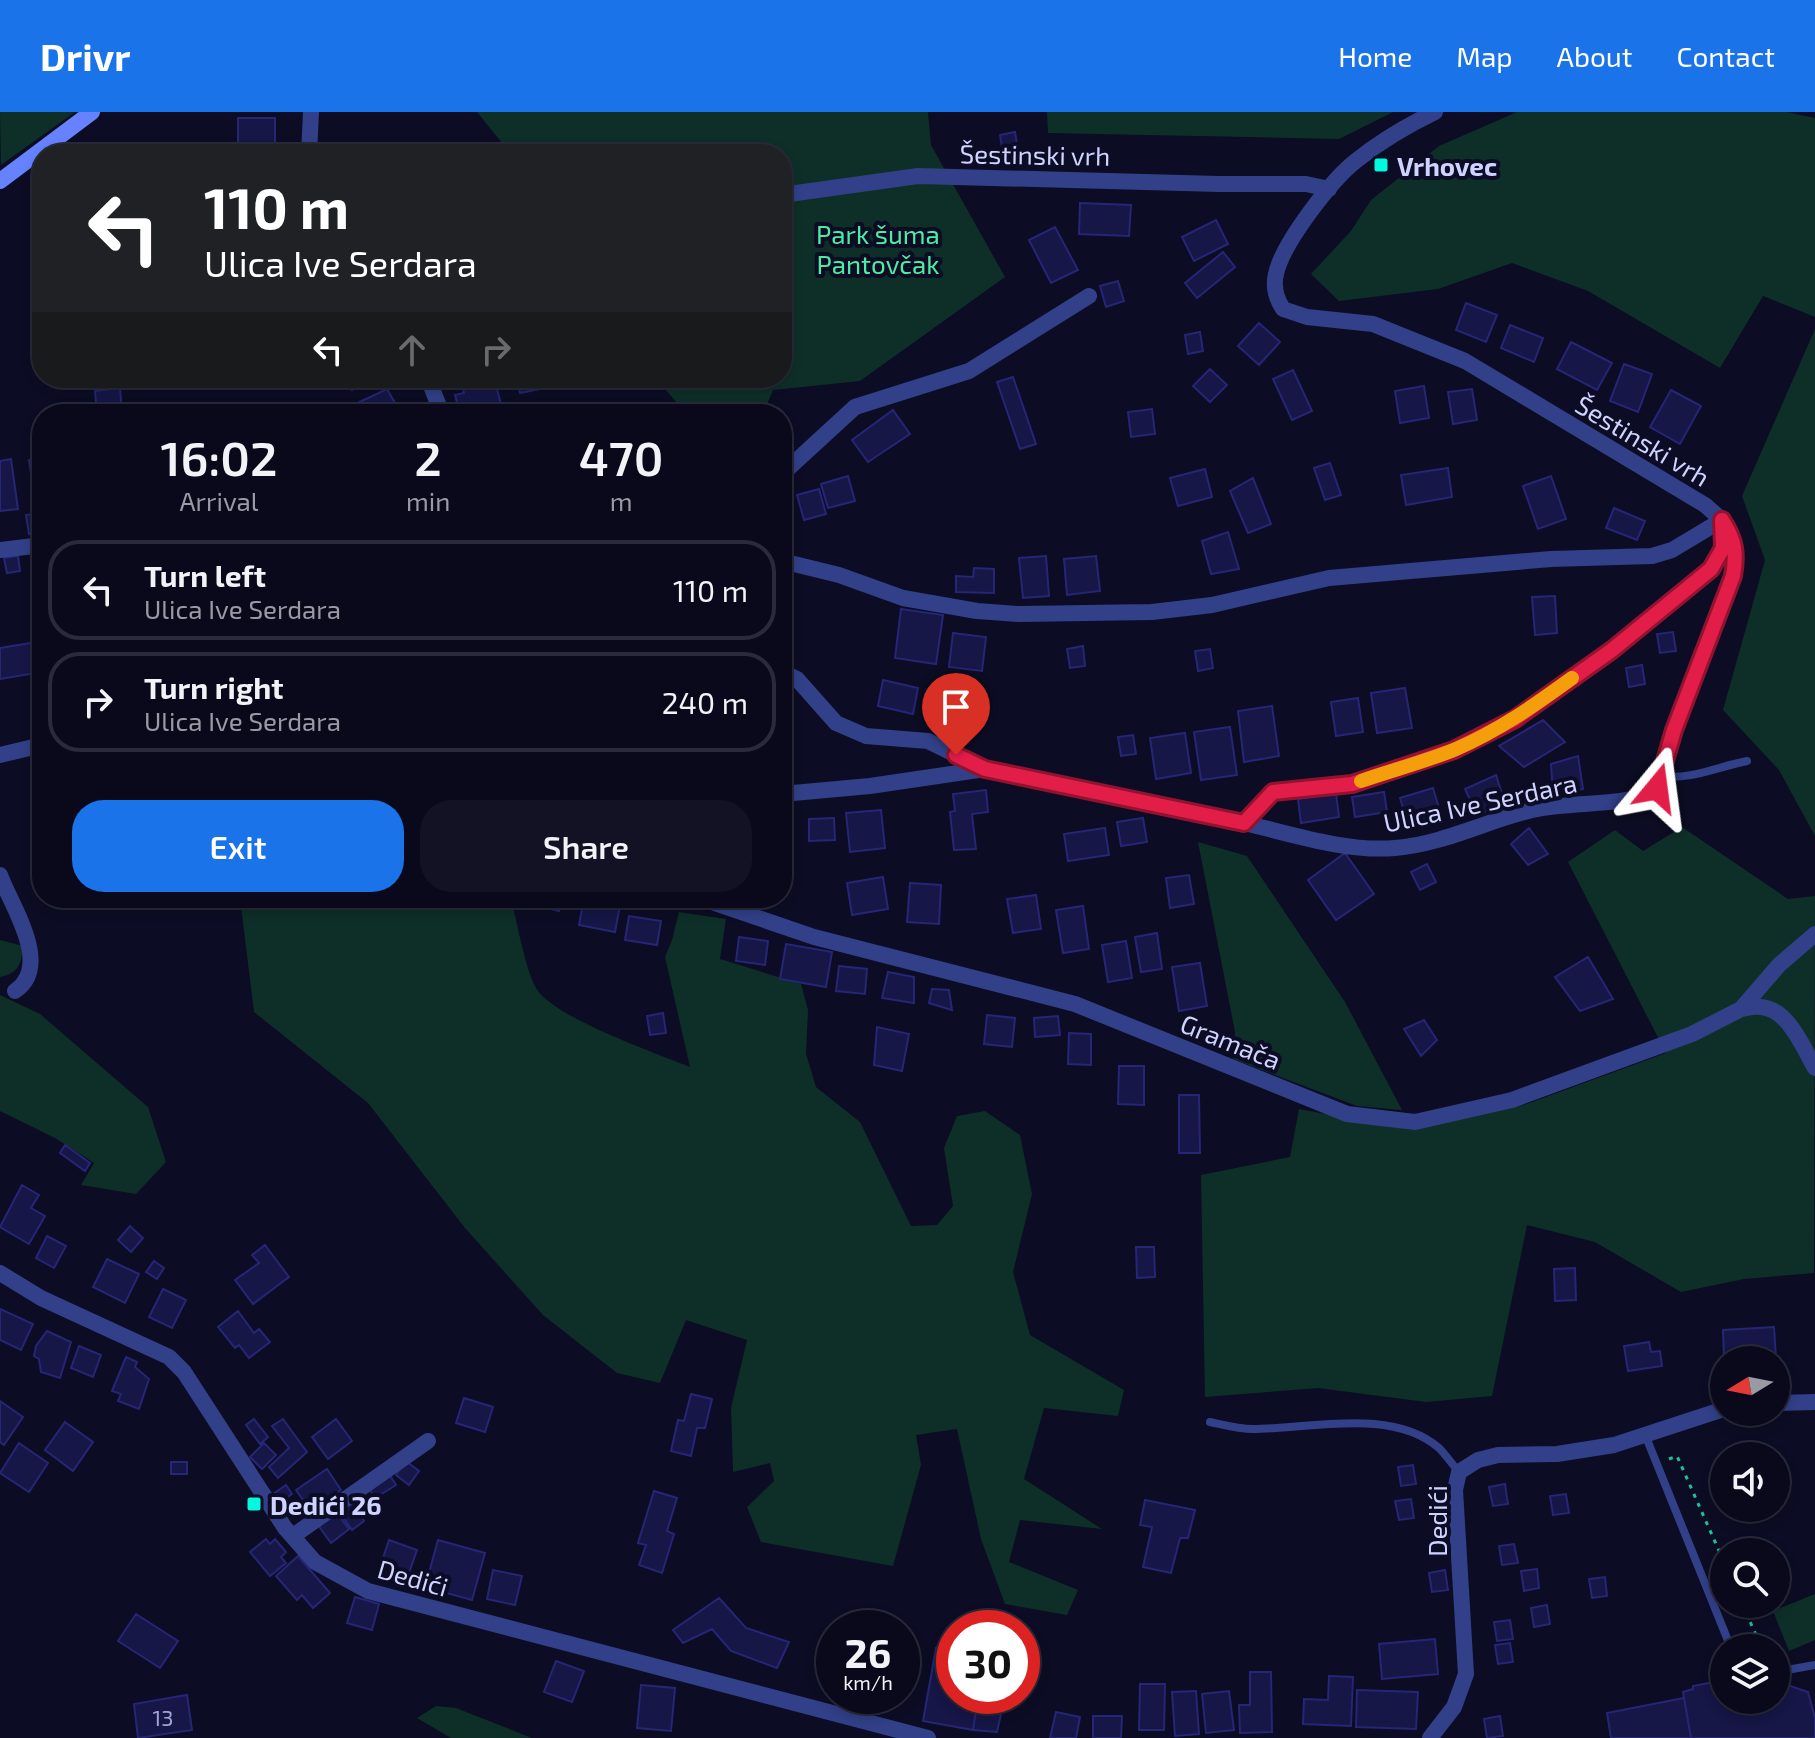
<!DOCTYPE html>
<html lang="en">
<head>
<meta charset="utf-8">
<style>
	:root { --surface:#09091b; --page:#121224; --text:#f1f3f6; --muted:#999aa3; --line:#292a3a; --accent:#1a73e8 }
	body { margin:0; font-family:"Exo 2",sans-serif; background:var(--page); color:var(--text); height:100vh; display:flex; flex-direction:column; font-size:30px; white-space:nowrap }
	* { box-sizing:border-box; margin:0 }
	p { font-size:26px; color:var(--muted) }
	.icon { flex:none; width:44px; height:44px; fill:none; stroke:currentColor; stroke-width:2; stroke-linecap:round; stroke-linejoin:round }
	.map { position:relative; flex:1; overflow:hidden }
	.drawer { position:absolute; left:32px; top:292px; width:760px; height:504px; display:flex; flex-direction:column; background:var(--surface); border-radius:32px; box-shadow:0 4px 12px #0003,0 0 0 2px var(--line) }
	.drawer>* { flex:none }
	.hud { position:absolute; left:32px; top:32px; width:760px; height:244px; border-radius:32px; box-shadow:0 4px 12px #0003,0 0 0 2px var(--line); background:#202124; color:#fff; overflow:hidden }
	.needle { width:52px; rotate:260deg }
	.buttons { position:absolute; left:1710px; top:1234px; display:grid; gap:16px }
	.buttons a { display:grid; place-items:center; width:80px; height:80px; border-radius:50%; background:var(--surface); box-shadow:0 4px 12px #0003,0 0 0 2px var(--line); font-size:40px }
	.speed { position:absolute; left:816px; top:1498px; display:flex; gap:16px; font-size:40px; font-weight:700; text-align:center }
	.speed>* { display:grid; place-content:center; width:104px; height:104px; border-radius:50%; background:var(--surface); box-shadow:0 4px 12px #0003,0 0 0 2px var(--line); line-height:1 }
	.speed small { font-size:20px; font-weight:400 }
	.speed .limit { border:12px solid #d22; background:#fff; color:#111 }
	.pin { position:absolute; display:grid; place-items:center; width:68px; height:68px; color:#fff; margin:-82px -34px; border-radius:50% 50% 50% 0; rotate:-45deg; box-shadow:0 0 8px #0007 }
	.pin .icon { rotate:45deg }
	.me { position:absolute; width:88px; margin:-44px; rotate:16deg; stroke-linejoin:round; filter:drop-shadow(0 0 6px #0008) }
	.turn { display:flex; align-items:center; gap:28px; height:168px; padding:0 40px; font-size:36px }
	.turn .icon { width:104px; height:104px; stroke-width:2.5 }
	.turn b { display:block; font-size:56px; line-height:68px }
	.lanes { display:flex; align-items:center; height:76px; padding:0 40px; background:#0003; justify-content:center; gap:40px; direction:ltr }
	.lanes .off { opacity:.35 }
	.eta { display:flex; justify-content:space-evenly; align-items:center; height:136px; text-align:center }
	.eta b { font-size:48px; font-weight:600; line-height:56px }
	.button { display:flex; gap:16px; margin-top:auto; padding:16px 40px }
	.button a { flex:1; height:92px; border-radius:32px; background:var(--accent); color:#fff; font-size:32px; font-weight:600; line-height:92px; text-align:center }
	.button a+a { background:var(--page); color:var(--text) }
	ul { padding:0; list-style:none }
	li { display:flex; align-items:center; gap:24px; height:100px; margin:0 16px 12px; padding:0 24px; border:4px solid var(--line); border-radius:32px }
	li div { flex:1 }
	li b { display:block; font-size:30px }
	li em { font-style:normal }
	header { display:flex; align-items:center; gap:48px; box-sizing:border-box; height:112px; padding:0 40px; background:var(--accent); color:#fff }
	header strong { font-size:38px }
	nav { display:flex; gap:44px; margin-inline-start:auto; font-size:28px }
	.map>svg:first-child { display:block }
	.green { fill:#0e2f27 }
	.building { fill:#161647; stroke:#252676; stroke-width:2 }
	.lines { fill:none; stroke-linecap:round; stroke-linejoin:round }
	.path { stroke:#21c196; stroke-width:3; stroke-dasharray:4 6; stroke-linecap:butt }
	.service { stroke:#314088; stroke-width:8 }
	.minor { stroke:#314088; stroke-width:16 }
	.tertiary { stroke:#314088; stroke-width:16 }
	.secondary { stroke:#6682ff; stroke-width:16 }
	.route-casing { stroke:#92132f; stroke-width:20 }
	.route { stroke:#e11d48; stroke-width:14 }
	.slow { stroke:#f59e0b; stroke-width:14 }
	.poi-dot { fill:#00fade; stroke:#0c0c24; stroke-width:3 }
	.labels { text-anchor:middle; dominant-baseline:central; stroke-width:8; stroke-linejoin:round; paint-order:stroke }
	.number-label { font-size:22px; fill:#a1a4d1 }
	.street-label { font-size:26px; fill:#cfd3ff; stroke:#0c0c24 }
	.poi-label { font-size:26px; font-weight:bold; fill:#cfd3ff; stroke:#0c0c24; text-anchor:start }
	.park-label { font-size:26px; fill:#4eeca3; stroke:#0c0c24 }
</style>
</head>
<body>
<header>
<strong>Drivr</strong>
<nav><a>Home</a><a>Map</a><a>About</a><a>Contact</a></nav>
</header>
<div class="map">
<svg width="1815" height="1626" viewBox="0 0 1815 1626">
	<rect width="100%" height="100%" fill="#0c0c24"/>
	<path class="green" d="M0,0H75L1,53Z
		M477,0H928L931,33L1005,165L860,269L773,278L763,302H686L656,266H782V42H511Z
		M1047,0H1393L1339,27L1048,21Z
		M1517,0H1786L1815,6V205L1763,184L1720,256L1588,179L1512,151L1438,177L1339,189L1311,162L1351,119L1371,88L1439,34Z
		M1815,217V724L1779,658L1723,598L1765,448L1742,384Z
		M1682,715L1788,787L1815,784L1814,1161L1744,1167L1681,1180L1595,1130L1527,1113L1492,1284L1426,1290L1318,1276L1205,1285L1201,1063L1290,1045L1299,997L1412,1018L1524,993L1666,941L1568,750L1615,718L1643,739Z
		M1198,730L1247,744L1345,890L1402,998L1357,994L1233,947L1235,920Z
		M240,786H511C517,810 525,856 536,876C552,905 656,941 690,955L665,845L672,828L679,800L726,807L720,847L801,872L808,898L806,942L816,975L860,1010L911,1114L937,1113L953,1094L944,1036L957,1004L985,999L1020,1023L1032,1082L1013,1160L1030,1223L1124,1278L1118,1304L1044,1296L1024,1367L1102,1417L1020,1408L1009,1450L1078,1478L1067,1503L1005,1492L981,1427L957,1317L916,1323L921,1353L893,1454L761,1430L747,1395L774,1369L770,1351L733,1360L731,1296L747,1228L686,1208L660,1271L617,1261L543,1203L465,1116L368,991L254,900Z
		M0,828L23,834C22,851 18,862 0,865Z
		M0,883L40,902L148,995L166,1050L136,1082L81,1073L94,1051L55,1026L0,999Z
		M1815,1482V1528L1789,1539L1773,1499Z
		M436,1594L456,1596L532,1626H451L417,1606Z"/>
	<path class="building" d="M238,6H275V35L238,36Z
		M1015,20L1018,39L1003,42L1000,23Z
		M1080,91L1131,93L1129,124L1079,122Z
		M1216,108L1228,132L1194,149L1182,125Z
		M1055,115L1078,158L1051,171L1029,128Z
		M1223,140L1235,155L1197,186L1185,171Z
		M1118,169L1124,189L1106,195L1100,174Z
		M1466,191L1497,203L1486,230L1456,218Z
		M1259,211L1280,230L1259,253L1238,234Z
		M1510,213L1543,226L1534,250L1501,236Z
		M1200,220L1203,239L1188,242L1185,223Z
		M1571,230L1612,251L1597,278L1557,257Z
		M1624,252L1652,262L1638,300L1610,289Z
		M1210,257L1227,273L1210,290L1193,274Z
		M1293,258L1312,299L1292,308L1273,267Z
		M1013,265L1036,332L1020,337L997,270Z
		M339,266H363L352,278Z
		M468,266H494L501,292L460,302L455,283L464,281L461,268Z
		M517,266H538L540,277L520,281Z
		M1424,274L1429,306L1400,311L1395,279Z
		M120,276L122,302H97L95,279Z
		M387,277L399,298L392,302H356L351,294Z
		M1472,277L1477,308L1453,312L1448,280Z
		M1671,278L1701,294L1680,332L1650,315Z
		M273,292L284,298L282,302L268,300Z
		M1152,297L1155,322L1131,325L1128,300Z
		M893,298L910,322L868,350L852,328Z
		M42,346V396L36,397L29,348Z
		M11,347L18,397L0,399V349Z
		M1330,351L1341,383L1325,388L1314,356Z
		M1448,356L1452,385L1406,393L1401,363Z
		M1205,357L1212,385L1178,394L1170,366Z
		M848,364L855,389L828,396L821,372Z
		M1551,364L1566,407L1538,417L1523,374Z
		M1253,366L1271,412L1248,421L1230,379Z
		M819,377L826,402L804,408L797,383Z
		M1614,396L1645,409L1637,428L1606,416Z
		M42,401V420L29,422L26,403Z
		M1228,420L1239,457L1211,462L1202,429Z
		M18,444L20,459L7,461L4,446Z
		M1046,444L1049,484L1023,486L1019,446Z
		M1096,444L1100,479L1067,483L1064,447Z
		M974,456L994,457V481L956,480V464L973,465Z
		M1555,484L1557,521L1535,523L1532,485Z
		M901,497L943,503L936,552L895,546Z
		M1673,520L1676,539L1660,541L1657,522Z
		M953,521L986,525L982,559L949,555Z
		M31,531L36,561L0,567V536Z
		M1083,534L1085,554L1070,556L1067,537Z
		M1210,537L1213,556L1198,559L1195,539Z
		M1642,553L1645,572L1629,575L1626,556Z
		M883,568L918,576L913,602L878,594Z
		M1405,576L1412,616L1377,621L1371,581Z
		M949,583L975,587L969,620L943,616Z
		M1358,586L1363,620L1336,624L1331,590Z
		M1272,594L1279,644L1244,650L1238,599Z
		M1543,608L1565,630L1524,655L1499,634Z
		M1230,615L1237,663L1201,668L1194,620Z
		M1185,621L1191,661L1156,667L1150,626Z
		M1133,623L1136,642L1121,644L1118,625Z
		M1578,644L1583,677L1553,683L1551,652Z
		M1496,663L1505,691L1477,703L1465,677Z
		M1433,676L1442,706L1409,716L1400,686Z
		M986,678L988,700L972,702L976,737L954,738L950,700L955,699L953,682Z
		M1384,680L1387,700L1355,705L1352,685Z
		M1336,681L1339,705L1301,711L1298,687Z
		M881,698L885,736L850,740L846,701Z
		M834,706L835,728L809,729V707Z
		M1143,706L1147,730L1121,734L1117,710Z
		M1105,716L1109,743L1068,749L1064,722Z
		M1529,716L1548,742L1528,753L1511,732Z
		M1345,741L1374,782L1336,808L1308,768Z
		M1427,752L1436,770L1420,778L1411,760Z
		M1189,763L1194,792L1170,796L1166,766Z
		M883,765L888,797L852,803L847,771Z
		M910,771L941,773L939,812L907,810Z
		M1036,783L1041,817L1013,821L1007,787Z
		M525,786H563L559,799L524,790Z
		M584,786L621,788L615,820L579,813Z
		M1083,794L1089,837L1063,841L1056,798Z
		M629,804L661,809L657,833L625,828Z
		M1157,821L1162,857L1141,860L1135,825Z
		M739,825L768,829L765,853L736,849Z
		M1126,829L1132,866L1108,870L1102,833Z
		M786,832L832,840L826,875L780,867Z
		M1588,845L1613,887L1580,899L1555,865Z
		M1200,851L1207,894L1179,899L1172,855Z
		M839,854L867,857L865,882L836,879Z
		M888,860L914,865V891L882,886Z
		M932,877L949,878L952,898L929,891Z
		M663,901L666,921L650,923L647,904Z
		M987,903L1015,906L1012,935L984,932Z
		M1058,904L1060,923L1035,925L1034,906Z
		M1424,908L1437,928L1421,944L1404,917Z
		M877,915L909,922L902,959L874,953Z
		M1069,921L1091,922V953L1068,952Z
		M1119,954H1144V993L1118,992Z
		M1179,983H1199L1200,1041H1179Z
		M65,1033L90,1051L85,1059L60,1041Z
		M22,1073L39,1083L31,1096L45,1104L29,1132L0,1115Z
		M130,1114L143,1126L131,1140L118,1128Z
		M47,1124L66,1134L54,1156L36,1146Z
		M265,1133L289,1165L253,1192L235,1168L259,1151L252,1143Z
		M1136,1135H1154L1155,1165L1137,1166Z
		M107,1147L139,1162L125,1191L93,1175Z
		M154,1149L164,1156L157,1167L146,1160Z
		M1575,1156L1576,1188L1555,1189L1554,1157Z
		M163,1177L186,1188L172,1216L149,1205Z
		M0,1197L33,1212L21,1238L0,1228Z
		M238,1199L254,1221L259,1217L270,1230L249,1246L239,1233L235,1236L218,1215Z
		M1774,1215L1776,1247L1724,1248L1723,1218Z
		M47,1219L71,1230L60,1266L41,1260L39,1247L34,1244L36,1234Z
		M1649,1230L1651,1240L1660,1239L1662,1254L1628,1259L1624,1234Z
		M79,1234L101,1243L93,1265L71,1256Z
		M126,1245L137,1250L135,1255L149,1267L139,1297L118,1289L121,1282L112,1279Z
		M691,1282L712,1287L705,1316H697L691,1344L671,1339L678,1308L684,1309Z
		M464,1286L493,1295L485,1320L456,1311Z
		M0,1289L23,1305L4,1333L0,1330Z
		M254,1307L268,1325L260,1332L246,1313Z
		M283,1307L307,1340L278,1366L269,1355L289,1336L272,1314Z
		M336,1307L352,1329L328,1347L312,1325Z
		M65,1310L93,1330L73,1359L45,1338Z
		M19,1331L48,1351L29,1380L0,1361Z
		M264,1331L276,1343L262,1357L250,1345Z
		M406,1349L419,1359L409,1373L396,1363Z
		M171,1350H187V1362H171Z
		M1413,1353L1416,1372L1401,1374L1398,1355Z
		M327,1357L341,1378L311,1399L296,1378Z
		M389,1362L396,1373L375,1386L368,1375Z
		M1505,1372L1508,1392L1493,1394L1489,1375Z
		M286,1373L292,1382L279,1391L273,1382Z
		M654,1379L677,1386L667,1419L674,1422L662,1461L639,1453L646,1433L638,1431Z
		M361,1382L366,1390V1399L361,1404L364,1409L352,1418L338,1398Z
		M1566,1382L1569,1401L1553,1403L1550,1384Z
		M1411,1387L1414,1406L1399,1408L1395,1389Z
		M1145,1388L1195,1398L1188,1426H1180L1171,1461L1143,1455L1152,1415L1140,1413Z
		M336,1400L349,1417L331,1431L318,1413Z
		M266,1427L270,1432L275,1427L286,1440L281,1445L286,1451L270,1464L250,1440Z
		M389,1428L417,1438L409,1461L381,1452Z
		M438,1428L485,1441L472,1488L425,1475Z
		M1514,1432L1518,1451L1502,1453L1499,1434Z
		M298,1444L330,1481L313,1496L302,1483L297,1488L276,1464Z
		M1537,1457L1539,1476L1524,1479L1521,1459Z
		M493,1458L522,1464L515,1493L487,1487Z
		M1445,1458L1448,1478L1432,1480L1429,1461Z
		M1605,1465L1607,1484L1592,1486L1589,1467Z
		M355,1485L379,1492L372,1518L347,1511Z
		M719,1486L746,1516L789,1530L777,1556L731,1539L712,1517L683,1531L673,1518Z
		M1547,1493L1550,1512L1534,1515L1531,1496Z
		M136,1502L178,1529L160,1556L118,1529Z
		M1510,1508L1513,1527L1497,1529L1494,1510Z
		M902,1526L911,1528L902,1573Z
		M1435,1527L1438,1562L1382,1567L1379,1532Z
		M1510,1531L1513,1550L1498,1552L1495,1533Z
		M832,1533H834V1565L827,1564Z
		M936,1536L954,1539V1584L978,1585L973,1618L923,1609Z
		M556,1549L584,1559L572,1590L544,1580Z
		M1250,1560H1271L1272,1620L1240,1621L1239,1593H1250Z
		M1329,1564L1353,1565L1351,1614L1303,1612L1304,1587L1328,1588Z
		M1724,1568V1588H1776V1569L1808,1580L1815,1606V1626H1691L1683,1580L1693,1577V1574Z
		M1140,1572H1165L1164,1618H1139Z
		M641,1573L675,1576L671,1619L637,1616Z
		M1357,1578L1418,1580L1416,1617L1356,1615Z
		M1196,1579L1199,1622L1175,1624L1172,1580Z
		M1229,1579L1234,1618L1206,1621L1202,1582Z
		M187,1583L192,1618L138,1626L134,1592Z
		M978,1585L993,1588L990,1599L1001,1602L997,1620L973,1618Z
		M1684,1586L1691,1626H1611L1607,1601Z
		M1056,1600L1080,1605L1076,1626H1050Z
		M1093,1604H1122L1121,1626H1093Z
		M1500,1604L1503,1624L1487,1626L1484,1607Z"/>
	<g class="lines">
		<path class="path" d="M1669,1347L1677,1344L1724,1450
			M1742,1492L1762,1536"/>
		<path class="service" d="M1660,664C1692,668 1716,655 1747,649
			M1210,1310C1224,1313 1239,1317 1253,1317C1309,1317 1392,1295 1439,1336C1446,1343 1452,1352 1459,1360
			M1646,1325L1731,1536
			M1776,1560L1815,1553"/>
		<path class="minor" d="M782,83L918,64L1219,72H1306L1329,77
			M782,362L855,295L969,259L1089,184
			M0,438L42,433
			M0,643L42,633
			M782,682L870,674L985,657
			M1244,711C1292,722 1345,740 1395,736C1443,732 1486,709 1532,698C1572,689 1616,695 1654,681L1700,545L1733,464L1736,447L1734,430L1722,408
			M0,763C11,794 53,853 15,879
			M700,786L814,825L1075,892L1347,1002L1415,1010L1512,988L1692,922L1741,897L1779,853L1815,822
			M1741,897C1747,896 1755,894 1761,895C1788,897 1803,935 1815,956
			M293,1424L428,1329"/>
		<path class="tertiary" d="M1435,0C1408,13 1381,29 1357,48C1332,67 1282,132 1276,162C1273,174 1276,186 1283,197L1307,205L1373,212L1465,249L1705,393L1722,408
			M309,42L311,0
			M428,266L442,302
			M782,449L839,463L903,486L977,499L1019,502L1152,500L1212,493L1329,466L1551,447L1652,444L1672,438L1722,408
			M782,560L797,567L836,611L866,624L928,629L985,657L1244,711L1273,680L1352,672L1454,638L1515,607L1612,538L1711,457L1723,436L1722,408
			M0,1161L41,1186L169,1245L184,1260L285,1416L315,1450L368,1479L928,1626
			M1776,1291L1815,1290
			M1430,1626L1454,1595L1466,1562L1455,1378L1459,1360L1478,1348L1498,1343L1557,1342L1614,1333L1724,1297"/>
		<path class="secondary" d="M0,69L92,0"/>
	</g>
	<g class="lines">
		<defs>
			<path id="route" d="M956,643L985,657L1244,711L1273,680L1352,672L1454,638L1515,607L1612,538L1711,457L1723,436L1722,408C1735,428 1737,441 1733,464L1674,618L1657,676"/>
		</defs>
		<use href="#route" class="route-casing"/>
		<use href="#route" class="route"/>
		<path class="slow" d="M1361,669C1392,658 1425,650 1456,637C1498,619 1535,593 1572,566"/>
	</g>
	<g class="poi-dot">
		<rect x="1373" y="45" width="16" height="16" rx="4"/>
		<rect x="246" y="1384" width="16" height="16" rx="4"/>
	</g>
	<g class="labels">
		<g class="number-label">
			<text x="163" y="1605">13</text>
		</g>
		<g class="street-label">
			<text transform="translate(1035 42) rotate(1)">Šestinski vrh</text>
			<text transform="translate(1643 328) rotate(31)">Šestinski vrh</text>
			<text transform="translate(1480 690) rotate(-12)">Ulica Ive Serdara</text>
			<text transform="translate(1231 929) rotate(22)">Gramača</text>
			<text transform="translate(1436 1409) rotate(-90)">Dedići</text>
			<text transform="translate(413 1465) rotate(16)">Dedići</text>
		</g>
		<g class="poi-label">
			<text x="1397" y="53">Vrhovec</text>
			<text x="270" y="1392">Dedići 26</text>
		</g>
		<g class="park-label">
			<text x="878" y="121">Park šuma<tspan x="878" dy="30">Pantovčak</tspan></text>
		</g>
	</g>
</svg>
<div class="buttons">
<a><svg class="needle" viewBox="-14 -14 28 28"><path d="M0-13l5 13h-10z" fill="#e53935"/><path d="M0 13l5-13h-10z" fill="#999aa3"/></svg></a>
<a><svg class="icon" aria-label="sound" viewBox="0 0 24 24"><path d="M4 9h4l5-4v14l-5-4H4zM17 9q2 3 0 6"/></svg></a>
<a><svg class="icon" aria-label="search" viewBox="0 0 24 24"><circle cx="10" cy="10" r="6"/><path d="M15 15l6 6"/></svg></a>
<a><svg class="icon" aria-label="layers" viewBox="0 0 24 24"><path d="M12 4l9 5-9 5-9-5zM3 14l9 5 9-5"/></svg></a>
</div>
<div class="speed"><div>26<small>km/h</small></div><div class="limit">30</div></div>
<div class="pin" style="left:956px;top:643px;background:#d93025"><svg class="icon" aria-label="arrive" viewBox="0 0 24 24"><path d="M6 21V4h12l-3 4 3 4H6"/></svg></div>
<svg class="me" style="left:1657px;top:676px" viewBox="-20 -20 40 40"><path d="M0-17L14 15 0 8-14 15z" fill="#e11d48" stroke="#fff" stroke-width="4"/></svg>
<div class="hud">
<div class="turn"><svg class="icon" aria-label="left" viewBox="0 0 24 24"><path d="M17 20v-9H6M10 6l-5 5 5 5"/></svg><div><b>110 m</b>Ulica Ive Serdara</div></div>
<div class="lanes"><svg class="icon" aria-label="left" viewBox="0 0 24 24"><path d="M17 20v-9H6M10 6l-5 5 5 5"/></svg><svg class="icon off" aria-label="ahead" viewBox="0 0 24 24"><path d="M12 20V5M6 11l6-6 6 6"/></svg><svg class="icon off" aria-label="right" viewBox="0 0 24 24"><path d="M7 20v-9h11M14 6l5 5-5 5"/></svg></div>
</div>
<section class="drawer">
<div class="eta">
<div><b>16:02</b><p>Arrival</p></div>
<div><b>2</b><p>min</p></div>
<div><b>470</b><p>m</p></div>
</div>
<ul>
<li><svg class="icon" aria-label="left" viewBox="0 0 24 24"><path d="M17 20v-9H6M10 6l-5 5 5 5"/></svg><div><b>Turn left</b><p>Ulica Ive Serdara</p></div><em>110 m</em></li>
<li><svg class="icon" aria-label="right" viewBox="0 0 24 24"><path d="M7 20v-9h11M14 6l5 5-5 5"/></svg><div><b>Turn right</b><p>Ulica Ive Serdara</p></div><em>240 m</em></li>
</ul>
<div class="button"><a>Exit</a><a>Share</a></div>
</section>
</div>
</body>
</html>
